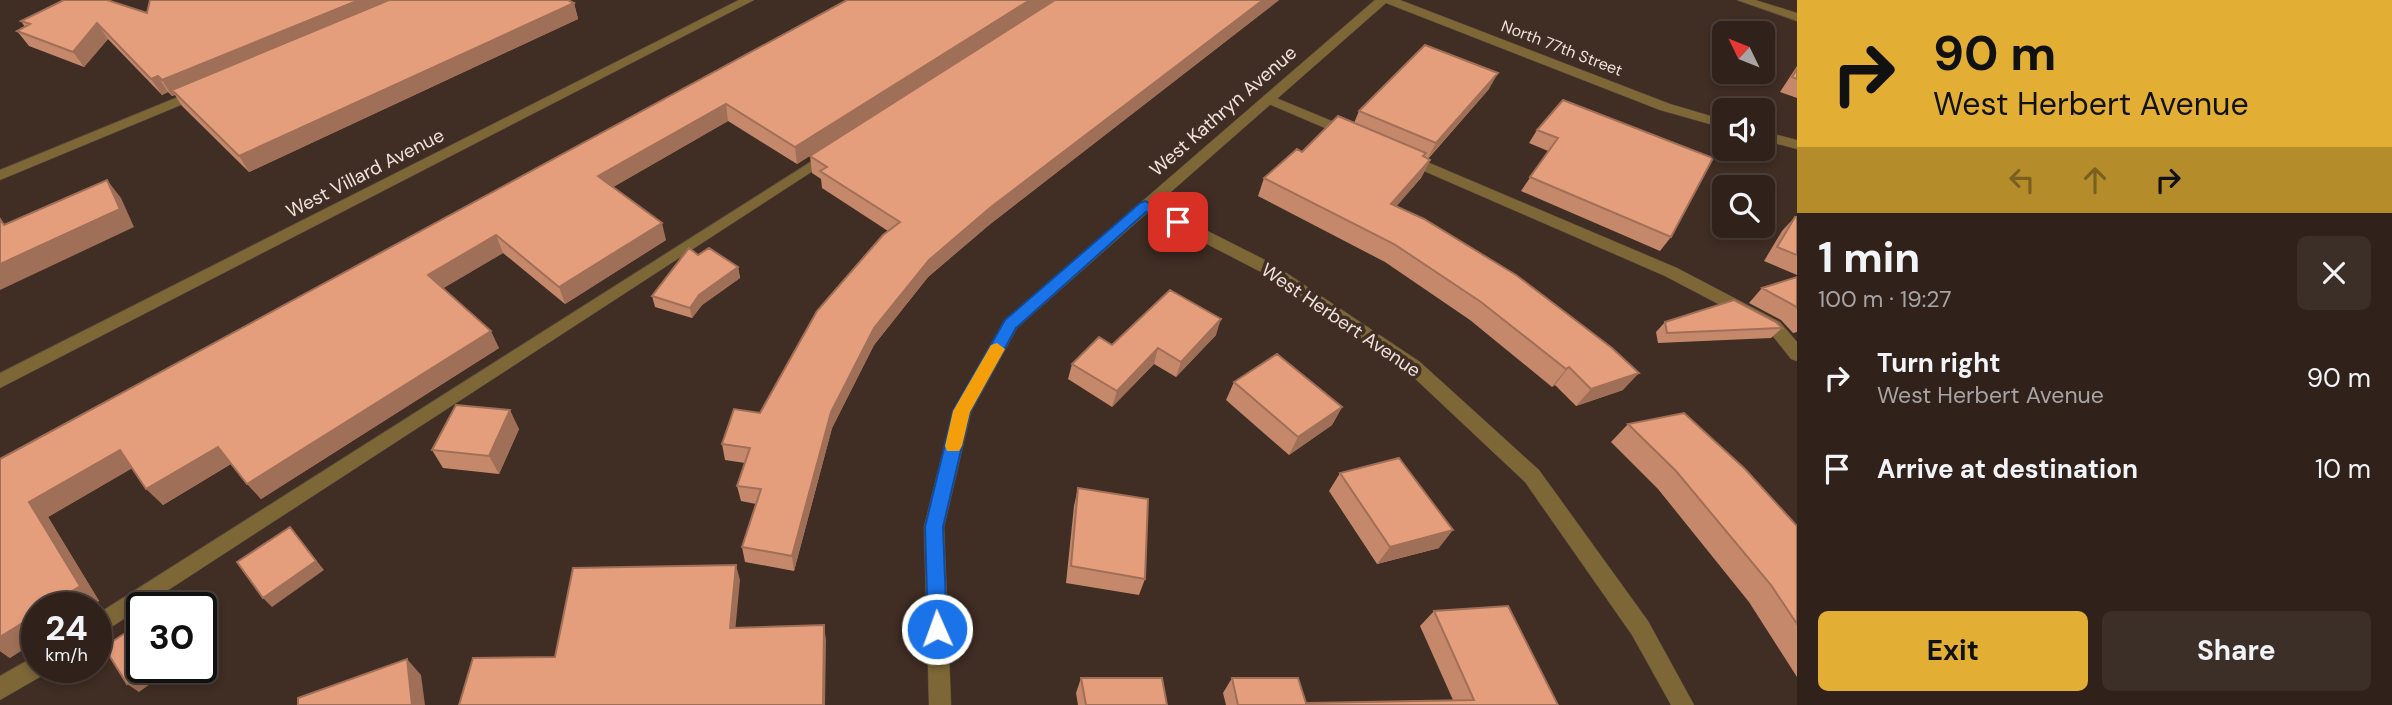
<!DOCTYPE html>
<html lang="en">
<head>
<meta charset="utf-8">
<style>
	:root { --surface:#30221b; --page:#3c2f28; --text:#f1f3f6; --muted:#a8a4a3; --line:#4b3f3a; --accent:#e2af34 }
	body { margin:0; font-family:"DM Sans",sans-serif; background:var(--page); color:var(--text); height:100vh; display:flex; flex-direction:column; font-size:26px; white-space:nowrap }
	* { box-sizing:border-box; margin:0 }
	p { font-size:23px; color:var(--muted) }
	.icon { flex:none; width:38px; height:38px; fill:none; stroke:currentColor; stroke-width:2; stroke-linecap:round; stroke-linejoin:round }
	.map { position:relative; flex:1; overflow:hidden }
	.sheet { display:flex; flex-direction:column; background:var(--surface); width:595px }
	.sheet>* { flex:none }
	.banner { background:#e2af34; color:#111; overflow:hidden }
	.needle { width:46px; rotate:313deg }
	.buttons { position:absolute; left:1712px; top:21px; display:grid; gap:14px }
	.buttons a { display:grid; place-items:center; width:63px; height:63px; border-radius:10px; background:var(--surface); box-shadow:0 4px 10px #0003,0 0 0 2px var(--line); font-size:35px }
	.speed { position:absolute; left:21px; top:592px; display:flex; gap:14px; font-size:35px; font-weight:700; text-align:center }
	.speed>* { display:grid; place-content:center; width:91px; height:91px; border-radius:50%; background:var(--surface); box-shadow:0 4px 10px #0003,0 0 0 2px var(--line); line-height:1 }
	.speed small { font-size:18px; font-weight:400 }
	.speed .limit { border:4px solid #111; border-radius:10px; background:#fff; color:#111 }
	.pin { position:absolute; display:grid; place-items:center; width:60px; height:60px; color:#fff; margin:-30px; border-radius:14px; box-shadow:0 4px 10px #0006 }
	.me { position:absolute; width:77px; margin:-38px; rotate:358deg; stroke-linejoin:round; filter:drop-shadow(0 0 5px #0008) }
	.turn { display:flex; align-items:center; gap:24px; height:147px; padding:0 21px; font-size:32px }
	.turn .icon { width:91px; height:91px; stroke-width:2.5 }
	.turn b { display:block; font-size:49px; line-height:60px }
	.lanes { display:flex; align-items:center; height:66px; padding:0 21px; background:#0003; justify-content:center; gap:35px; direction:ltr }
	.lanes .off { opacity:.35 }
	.round { display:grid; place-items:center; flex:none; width:74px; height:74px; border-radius:10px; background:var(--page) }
	.overview { display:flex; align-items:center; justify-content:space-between; height:119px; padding:0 21px }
	h1 { font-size:42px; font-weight:700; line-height:52px }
	.primary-button { display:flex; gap:14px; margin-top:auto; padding:14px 21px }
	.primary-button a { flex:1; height:80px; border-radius:10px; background:var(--accent); color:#111; font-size:28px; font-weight:700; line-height:80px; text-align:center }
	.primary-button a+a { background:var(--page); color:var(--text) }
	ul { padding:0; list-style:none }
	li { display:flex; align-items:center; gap:21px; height:91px; padding:0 21px }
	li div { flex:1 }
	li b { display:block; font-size:26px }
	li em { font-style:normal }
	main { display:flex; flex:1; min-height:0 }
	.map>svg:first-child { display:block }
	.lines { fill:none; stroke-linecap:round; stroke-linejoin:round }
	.service-casing { stroke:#5c4a41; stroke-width:1 }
	.minor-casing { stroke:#5c4a41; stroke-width:1 }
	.tertiary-casing { stroke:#5c4a41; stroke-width:1 }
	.service { fill:#7d6737; fill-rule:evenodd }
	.minor { fill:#7d6737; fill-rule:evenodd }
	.tertiary { fill:#7d6737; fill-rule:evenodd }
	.wall { fill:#c5886b }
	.shaded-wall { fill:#a06f57 }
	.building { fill:#e59e7c; stroke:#a06f57; stroke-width:2 }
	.route { fill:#1a73e8; stroke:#114b97; stroke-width:2 }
	.slow { fill:#f59e0b }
	.labels { text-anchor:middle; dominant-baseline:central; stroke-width:7; stroke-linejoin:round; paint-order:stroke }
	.far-street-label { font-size:16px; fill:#efe2dc; stroke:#402d24 }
	.street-label { font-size:19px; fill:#efe2dc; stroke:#402d24 }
</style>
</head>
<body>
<main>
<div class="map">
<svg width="1797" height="705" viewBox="0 0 1797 705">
	<rect width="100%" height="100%" fill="#402d24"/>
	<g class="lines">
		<defs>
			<path id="service" d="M1737,0H1755L1797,13V21Z
				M200,88L207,92L205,95L0,180V170Z
				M1269,95L1356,131L1358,134L1351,138L1346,137L1264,102V96Z
				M831,149L838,153L836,156L96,637V615Z
				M1406,153L1677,268L1780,322L1797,342V361L1791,359L1768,330L1665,276L1401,161L1399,158Z
				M37,655V667H48L45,674L0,700V676Z"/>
			<path id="minor" d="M1375,0H1400L1670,104L1724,120V128L1660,110L1386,3L1156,205L1273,264L1420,362L1539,470L1648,621L1694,705H1671L1632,635L1525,482L1408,372L1261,272L1147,213L1017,328L971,412L944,527L951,705H929L924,527L953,411L1005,320Z
				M1762,131L1797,140V149L1762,140Z"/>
			<path id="tertiary" d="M739,0H754L0,388V373Z"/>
		</defs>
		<use href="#service" class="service-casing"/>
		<use href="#minor" class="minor-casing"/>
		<use href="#tertiary" class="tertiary-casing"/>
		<use href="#service" class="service"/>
		<use href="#minor" class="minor"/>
		<use href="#tertiary" class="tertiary"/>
	</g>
	<path class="wall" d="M847,0H1054L797,164L728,121L613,187L666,240L565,304L503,253L443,288L499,348L261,499L231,464L163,505L132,468L48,517L99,601L90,607H37L10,658L0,651V459Z
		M1055,0H1279L989,225L928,277L874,345L832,428L794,571L745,562L742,547L756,504L741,501L737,486L745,463L725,460L722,444L760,413L888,231L822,188L821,179L812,173L810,156Z
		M574,3L578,19L249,172L182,106L175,95L172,96L168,92L162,95L108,39L84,67L29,46L17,31L25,27L21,21L147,13Z
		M1797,66V98L1780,92Z
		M1489,89L1428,159L1430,160L1421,178L1396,206L1623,390L1576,406L1555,385L1552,387L1470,320L1385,262L1258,196L1264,178L1302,152L1354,123L1359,111Z
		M1563,100L1671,237L1660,251L1521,191L1548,151L1529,143L1537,130Z
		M1795,217H1797V275L1764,261L1782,231Z
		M698,255L738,267L740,278L702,305L692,318L655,307L652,296Z
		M1797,277V332L1793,333L1781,320L1749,303L1762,288Z
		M1665,322L1782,328L1771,338L1658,343L1656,332Z
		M1216,335L1176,377L1154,364L1112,407L1068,379L1072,364L1112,345Z
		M1234,382L1342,407L1332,425L1289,455L1226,400Z
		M1628,424L1797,526V677L1749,602L1658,489L1611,442Z
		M519,429L499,474L443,468L432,450Z
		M1340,473L1439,548L1377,564L1329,491Z
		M1078,488L1145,579L1139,595L1066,583L1074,506Z
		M1434,611L1558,705H1226L1223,693L1232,678L1306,703L1453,700L1420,626Z
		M1081,678L1167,705H1078L1076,693Z"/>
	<path class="shaded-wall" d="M359,0H403L172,90L175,95L172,96L162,80Z
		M1030,0H1054L797,164L795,147Z
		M1263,0H1279L989,225L928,277L874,345L832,428L794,571L792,556L831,412L874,328L929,260L991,207Z
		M574,3L578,19L249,172L239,156Z
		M97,23L108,39L84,67L73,52Z
		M1498,73L1489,89L1427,159L1436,143Z
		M158,76L168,92L162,95L151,79Z
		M726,104L728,121L603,193L598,176Z
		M1430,160L1421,178L1383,222L1391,204Z
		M107,180L121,198L134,227L0,290V264Z
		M662,223L666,240L565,304L559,287Z
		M496,235L503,253L437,292L428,275Z
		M738,267L740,278L702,305L692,318L690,308L699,295Z
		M1221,319L1216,335L1176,377L1181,362Z
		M491,331L499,348L261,499L247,484Z
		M1158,348L1154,364L1112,407L1117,391Z
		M1569,367L1555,385L1552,387L1566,369Z
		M1639,373L1623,390L1576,406L1591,389Z
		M1342,407L1332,425L1289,455L1298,437Z
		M510,410L519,429L499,474L489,456Z
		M218,447L232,463L163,505L146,489Z
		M120,450L136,466L48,517L99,601L90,607H47L29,502Z
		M290,527L324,570L272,607L263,598Z
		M1453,530L1439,548L1377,564L1390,547Z
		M736,565L740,580L734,643L730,628Z
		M37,614V641L10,658L0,651V637Z
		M824,625L826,640L825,705H823Z
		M407,659L421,675L425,705H412Z
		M152,667H174L139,692L127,684Z"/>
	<path class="building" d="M64,0H107L147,13L150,0H359L162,80L158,76L151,79L97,23L73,52L17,31L30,24L21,21Z
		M389,0H568L574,3L239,156L172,90Z
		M847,0H1030L795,147L726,104L598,176L662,223L559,287L496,235L428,275L491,331L247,484L218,447L146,489L120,450L29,502L80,586L47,607H37V614L0,637V459Z
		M1055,0H1263L991,207L929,260L874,328L831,412L792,556L742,547L761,489L737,486L750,448L722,444L734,409L760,413L817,311L883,235L900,222L820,171L827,167L810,156Z
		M1425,45L1498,73L1436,143L1359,111Z
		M1797,69V79L1792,77Z
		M1563,100L1713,158L1671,237L1530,177L1558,138L1537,130Z
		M1338,116L1426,153L1423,156L1430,160L1391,204L1424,219L1516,275L1612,348L1639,373L1591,389L1569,367L1566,369L1481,302L1394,244L1264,178L1297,149L1302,152Z
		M107,180L120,209L0,264V219L4,225Z
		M1795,217H1797V255L1777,247Z
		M689,248L698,255L709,248L738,267L699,295L690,308L652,296Z
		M1797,277V308L1795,306L1762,288Z
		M1170,290L1221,319L1181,362L1158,348L1117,391L1072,364L1099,337L1112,345Z
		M1734,300L1776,322L1782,328L1667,333L1665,322Z
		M1277,354L1342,407L1298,437L1234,382Z
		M456,405L510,410L489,456L432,450Z
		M1684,413L1745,469L1797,526V624L1771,585L1676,471L1628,424Z
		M1399,458L1453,530L1390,547L1340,473Z
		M1078,488L1148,499L1145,579L1071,566Z
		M290,527L316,561L263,598L237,562Z
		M736,565L730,628L824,625L823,705H459L473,658L555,657L573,568Z
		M1508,606L1558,705H1238L1232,678H1298L1306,703L1474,700L1434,611Z
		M142,622V667H152L127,684L104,647Z
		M407,659L412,705H298V698Z
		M1081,678H1162L1167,705H1086Z"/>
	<path class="route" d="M1145,201L1185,222L1178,227L1146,212L1016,328L970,412L943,527L947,629L944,635L937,638L930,635L928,629L925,527L953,411L1005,320L1140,203Z"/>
	<path class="slow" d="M997,343L1005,349L970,412L962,446L959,451H947L945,446L953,411L991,345Z"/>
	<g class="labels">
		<g class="far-street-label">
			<text transform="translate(1562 48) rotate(21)">North 77th Street</text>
		</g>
		<g class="street-label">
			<text transform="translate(1223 111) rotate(-41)">West Kathryn Avenue</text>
			<text transform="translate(365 173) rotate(-27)">West Villard Avenue</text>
			<text transform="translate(1341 320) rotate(34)">West Herbert Avenue</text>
		</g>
	</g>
</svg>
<div class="buttons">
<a><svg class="needle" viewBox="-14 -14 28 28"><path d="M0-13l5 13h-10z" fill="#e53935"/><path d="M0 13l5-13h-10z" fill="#a8a4a3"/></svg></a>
<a><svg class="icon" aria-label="sound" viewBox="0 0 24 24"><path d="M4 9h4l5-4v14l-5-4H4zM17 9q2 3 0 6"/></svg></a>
<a><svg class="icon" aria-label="search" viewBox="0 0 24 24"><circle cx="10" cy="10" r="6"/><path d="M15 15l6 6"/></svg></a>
</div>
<div class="speed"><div>24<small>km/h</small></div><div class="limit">30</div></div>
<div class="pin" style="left:1178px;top:222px;background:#d93025"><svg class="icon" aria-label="arrive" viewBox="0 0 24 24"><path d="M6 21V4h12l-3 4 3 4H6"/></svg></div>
<svg class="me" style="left:937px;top:629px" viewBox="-20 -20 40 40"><circle r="17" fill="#1a73e8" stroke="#fff" stroke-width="3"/><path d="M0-11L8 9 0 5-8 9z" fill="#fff"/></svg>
</div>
<section class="sheet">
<div class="banner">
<div class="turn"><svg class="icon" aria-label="right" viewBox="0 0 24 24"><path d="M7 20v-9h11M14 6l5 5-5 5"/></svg><div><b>90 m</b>West Herbert Avenue</div></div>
<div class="lanes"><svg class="icon off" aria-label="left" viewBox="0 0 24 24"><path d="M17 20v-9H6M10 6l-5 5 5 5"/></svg><svg class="icon off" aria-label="ahead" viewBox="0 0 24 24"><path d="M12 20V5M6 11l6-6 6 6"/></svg><svg class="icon" aria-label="right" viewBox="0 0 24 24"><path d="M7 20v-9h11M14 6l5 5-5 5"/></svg></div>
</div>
<div class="overview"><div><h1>1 min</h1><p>100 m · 19:27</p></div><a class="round"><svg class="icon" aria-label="close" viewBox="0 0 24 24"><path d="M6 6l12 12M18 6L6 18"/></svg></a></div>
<ul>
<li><svg class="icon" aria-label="right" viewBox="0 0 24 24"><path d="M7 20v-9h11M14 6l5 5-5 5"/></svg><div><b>Turn right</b><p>West Herbert Avenue</p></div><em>90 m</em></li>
<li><svg class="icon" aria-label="arrive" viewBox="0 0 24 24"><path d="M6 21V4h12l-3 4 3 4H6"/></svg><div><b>Arrive at destination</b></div><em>10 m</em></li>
</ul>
<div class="primary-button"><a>Exit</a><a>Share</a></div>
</section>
</main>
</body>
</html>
